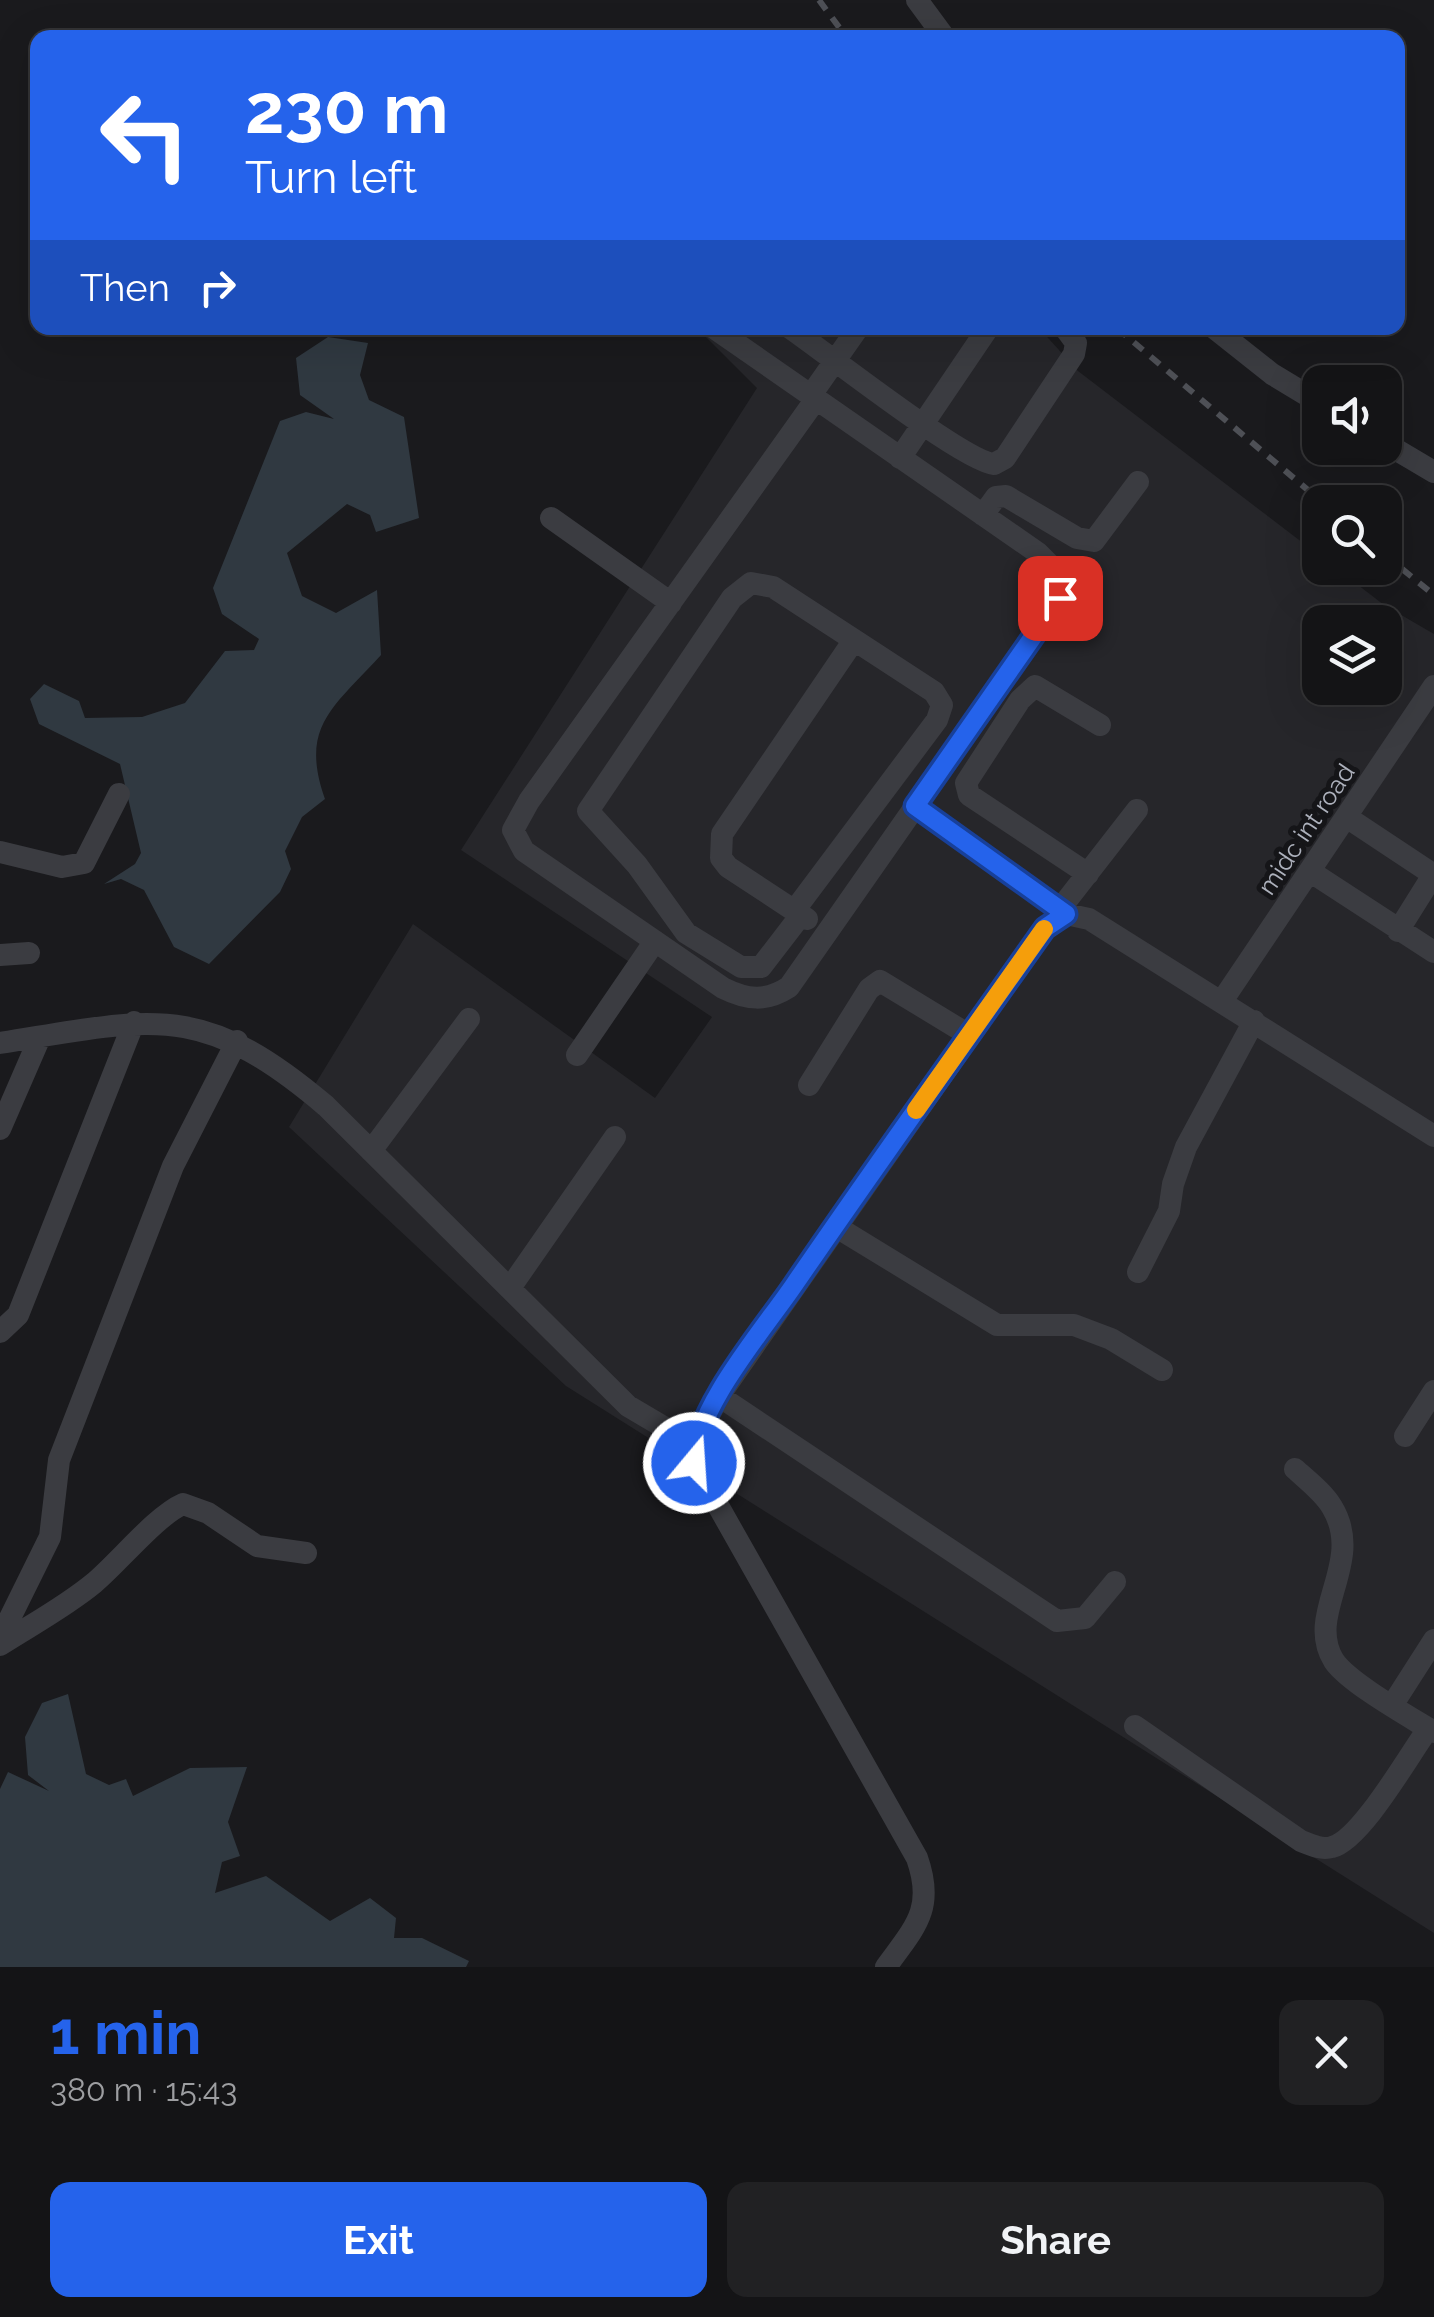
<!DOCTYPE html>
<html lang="en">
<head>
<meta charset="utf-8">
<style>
	:root { --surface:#141416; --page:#212123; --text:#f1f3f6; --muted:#9d9ea1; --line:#333335; --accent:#2563eb }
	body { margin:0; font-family:Raleway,sans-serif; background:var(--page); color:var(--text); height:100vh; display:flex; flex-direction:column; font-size:38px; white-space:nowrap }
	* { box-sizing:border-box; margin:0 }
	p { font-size:32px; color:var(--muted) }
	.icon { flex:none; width:55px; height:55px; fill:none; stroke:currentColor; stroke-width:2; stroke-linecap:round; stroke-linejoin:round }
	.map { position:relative; height:1967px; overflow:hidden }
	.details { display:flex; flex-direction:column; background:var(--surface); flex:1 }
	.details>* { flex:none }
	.banner { position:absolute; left:30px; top:30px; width:1375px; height:305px; border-radius:20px; box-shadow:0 10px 40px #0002,0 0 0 2px var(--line); background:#2563eb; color:#fff; overflow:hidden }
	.buttons { position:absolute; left:1302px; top:365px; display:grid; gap:20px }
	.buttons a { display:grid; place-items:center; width:100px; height:100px; border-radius:20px; background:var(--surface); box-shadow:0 10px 40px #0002,0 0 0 2px var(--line); font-size:50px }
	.pin { position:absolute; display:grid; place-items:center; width:85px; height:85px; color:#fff; margin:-42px; border-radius:20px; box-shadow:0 5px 15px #0006 }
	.me { position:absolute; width:110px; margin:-55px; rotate:18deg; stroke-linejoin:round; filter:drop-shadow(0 0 8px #0008) }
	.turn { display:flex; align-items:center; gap:35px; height:210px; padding:0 50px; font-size:45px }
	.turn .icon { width:130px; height:130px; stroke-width:2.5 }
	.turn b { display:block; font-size:70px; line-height:85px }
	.then { display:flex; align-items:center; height:95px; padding:0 50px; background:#0003; gap:20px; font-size:38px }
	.round { display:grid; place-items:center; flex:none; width:105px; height:105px; border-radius:20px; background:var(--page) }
	.headline { display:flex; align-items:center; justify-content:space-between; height:170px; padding:0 50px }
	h1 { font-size:60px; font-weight:700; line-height:75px; color:var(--accent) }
	.button { display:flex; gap:20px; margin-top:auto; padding:20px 50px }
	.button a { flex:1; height:115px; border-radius:20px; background:var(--accent); color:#fff; font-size:40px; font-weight:700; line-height:115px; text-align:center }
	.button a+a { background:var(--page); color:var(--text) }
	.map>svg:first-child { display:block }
	.built { fill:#26262a; fill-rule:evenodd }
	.water { fill:#303941 }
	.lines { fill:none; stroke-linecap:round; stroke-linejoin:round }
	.minor { stroke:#3b3c41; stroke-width:22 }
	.rail { stroke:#4e5056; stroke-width:6; stroke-dasharray:12 10; stroke-linecap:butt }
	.route-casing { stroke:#184099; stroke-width:25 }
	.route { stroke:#2563eb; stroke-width:18 }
	.slow { stroke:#f59e0b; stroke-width:18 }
	.labels { text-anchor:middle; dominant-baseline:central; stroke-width:10; stroke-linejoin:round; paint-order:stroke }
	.street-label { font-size:25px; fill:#adb1bc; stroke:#151518 }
</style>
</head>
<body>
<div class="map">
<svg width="1434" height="1967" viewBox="0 0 1434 1967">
	<rect width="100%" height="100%" fill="#1a1a1d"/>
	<path class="built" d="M697,328H1039L1078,371L1320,556V568H1336L1384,605L1434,634V1933L566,1386L289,1127L413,924L655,1098L712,1017L461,850L757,388ZM1320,622H1385V688H1320Z"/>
	<path class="water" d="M328,337L368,343L360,375L369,400L404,417L419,518L376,532L370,515L347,504L287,553L302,596L336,613L377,590L381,655C334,707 299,726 325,799L302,817L285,851L291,869L280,892L209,964L174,947L144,890L121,879L104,884L135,864L141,853L120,764L39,724L30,699L44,684L79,701L85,718L142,717L185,703L225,651L254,650L259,639L222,614L213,588L280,421L306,412L334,419L300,395L296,358Z
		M68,1694L86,1774L109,1785L126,1779L133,1796L190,1768L247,1767L228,1822L240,1856L222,1862L215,1893L266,1876L330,1921L370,1898L396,1918L394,1938H422L469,1961L466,1967H0V1789L8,1772L49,1791L28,1775L25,1737L42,1703Z"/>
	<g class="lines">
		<path class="minor" d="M917,0L945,38
			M714,328L1038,553L1055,570L1062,588L1054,608L789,987C766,1002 747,1000 723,988L524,851L513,830L529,801L816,399
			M790,328C825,352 963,461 994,464L1005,458L1074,354L1076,343L1065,328
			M1214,328L1272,374L1320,403
			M811,395L858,328
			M1385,443L1434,472
			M900,458L988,328
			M983,515L996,497L1006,496L1077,538L1094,541L1138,482
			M551,518L671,603
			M915,805L1066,914
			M1348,818L1434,875
			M0,852L62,867L84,863L119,794
			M1311,872L1434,952
			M1088,874L969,795L966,783L1020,700L1035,686L1100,725
			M1060,909L1137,810
			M794,911L937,720L942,705L934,692L773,587L751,583L732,598L588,811L637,865L686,933L741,967H761L801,915
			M807,919L728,867L721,858L722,834L854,640
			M1398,931L1433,875
			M0,955L29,953
			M1222,1001L1434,686
			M0,1043C152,1019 200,999 326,1106L628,1406L694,1445
			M577,1055L655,941
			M809,1085L869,989L880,981L969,1035
			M0,1129L40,1037
			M371,1151L469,1019
			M835,1226L997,1325H1074L1111,1339L1162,1370
			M1138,1272L1169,1211L1173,1184L1186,1147L1254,1021
			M510,1288L615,1137
			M0,1332L18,1315L134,1022
			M719,1396L1057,1621L1085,1618L1115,1582
			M1405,1436L1434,1391
			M1295,1469C1307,1480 1324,1493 1332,1507C1366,1563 1304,1613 1334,1661C1349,1683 1410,1717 1434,1732
			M0,1638L50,1537L59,1460L173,1166L237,1041
			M0,1645C31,1625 65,1607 94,1583C120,1561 156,1516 183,1504L208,1513L257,1546L306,1553
			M1393,1704L1434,1640
			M1135,1726L1301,1841C1311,1845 1321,1850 1332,1847C1361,1840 1409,1755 1428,1729
			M886,1967C915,1927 935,1909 917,1858L694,1463V1445L719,1396L1045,928L1066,914L1089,919L1434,1136"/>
		<path class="rail" d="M819,0L847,38
			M1117,328L1322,502
			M1385,555L1434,595"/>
	</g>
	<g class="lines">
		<defs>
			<path id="route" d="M694,1463C694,1410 764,1329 794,1285C876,1165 961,1047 1045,928L1066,914L915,806L1060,598"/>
		</defs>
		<use href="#route" class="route-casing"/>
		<use href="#route" class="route"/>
		<path class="slow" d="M916,1110L1044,929"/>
	</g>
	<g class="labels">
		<g class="street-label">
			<text transform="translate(1306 829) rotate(-56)">midc int road</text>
		</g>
	</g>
</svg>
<div class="buttons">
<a><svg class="icon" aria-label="sound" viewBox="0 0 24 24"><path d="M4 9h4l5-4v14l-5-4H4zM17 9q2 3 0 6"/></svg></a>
<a><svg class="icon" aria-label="search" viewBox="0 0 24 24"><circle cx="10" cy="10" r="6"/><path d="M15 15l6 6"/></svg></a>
<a><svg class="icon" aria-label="layers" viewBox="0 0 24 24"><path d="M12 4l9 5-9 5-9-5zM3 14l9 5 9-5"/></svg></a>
</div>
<div class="pin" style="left:1060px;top:598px;background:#d93025"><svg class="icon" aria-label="arrive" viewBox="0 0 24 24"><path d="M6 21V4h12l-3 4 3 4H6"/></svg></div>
<svg class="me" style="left:694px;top:1463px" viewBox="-20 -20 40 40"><circle r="17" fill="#2563eb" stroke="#fff" stroke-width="3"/><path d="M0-11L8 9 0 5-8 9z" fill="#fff"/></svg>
<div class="banner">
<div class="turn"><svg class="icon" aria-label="left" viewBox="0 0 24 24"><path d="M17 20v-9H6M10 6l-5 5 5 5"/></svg><div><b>230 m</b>Turn left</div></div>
<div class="then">Then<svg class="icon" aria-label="right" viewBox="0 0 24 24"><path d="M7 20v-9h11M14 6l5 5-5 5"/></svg></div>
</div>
</div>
<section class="details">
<div class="headline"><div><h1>1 min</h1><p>380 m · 15:43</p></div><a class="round"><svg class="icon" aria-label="close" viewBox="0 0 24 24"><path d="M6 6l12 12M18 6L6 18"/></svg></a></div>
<div class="button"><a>Exit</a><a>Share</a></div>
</section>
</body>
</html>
